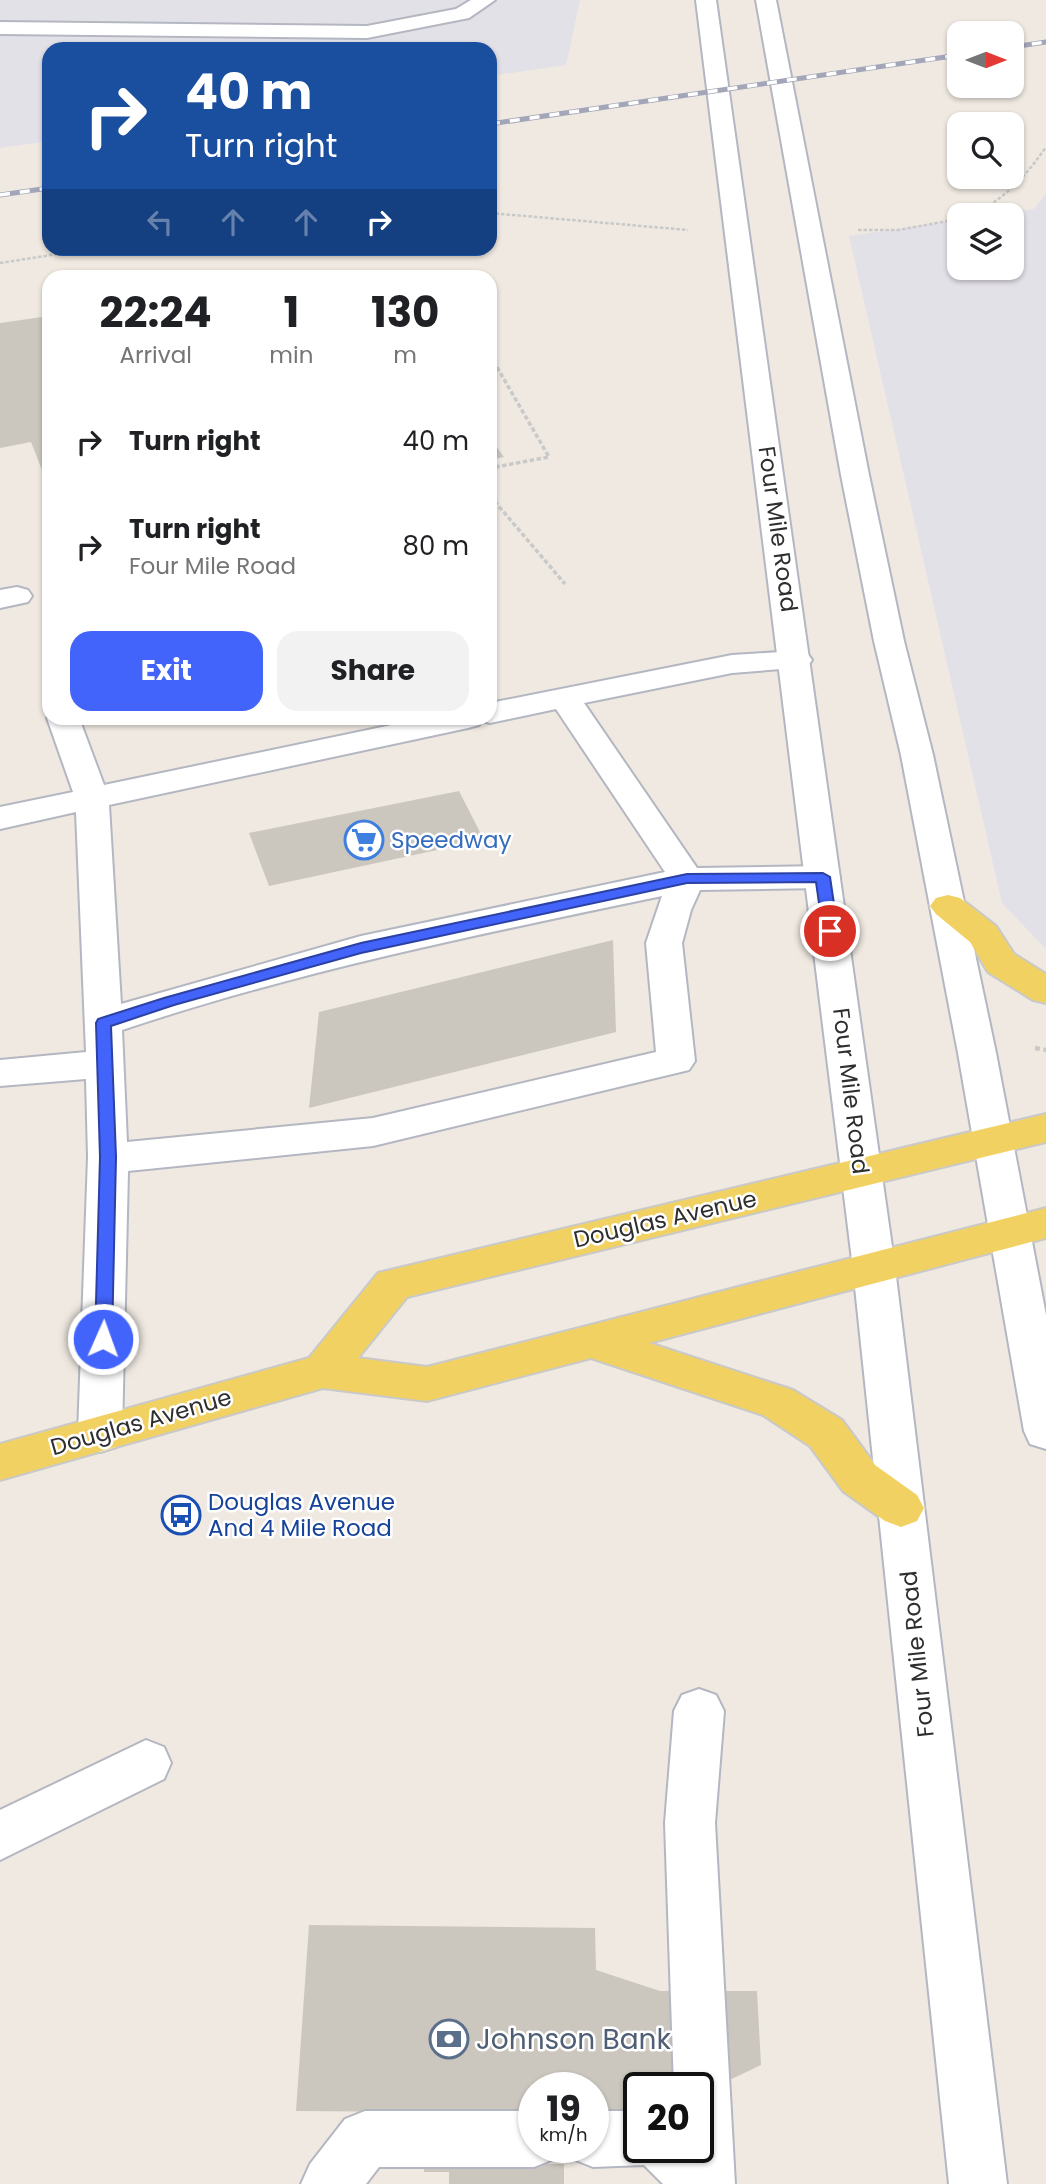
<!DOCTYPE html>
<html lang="en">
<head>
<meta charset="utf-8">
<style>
	:root { --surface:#fff; --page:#f2f2f2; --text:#202124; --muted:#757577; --accent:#4264fb }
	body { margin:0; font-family:Poppins,sans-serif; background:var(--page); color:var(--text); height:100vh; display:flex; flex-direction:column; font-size:26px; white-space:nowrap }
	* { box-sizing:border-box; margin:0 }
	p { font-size:23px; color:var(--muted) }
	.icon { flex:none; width:38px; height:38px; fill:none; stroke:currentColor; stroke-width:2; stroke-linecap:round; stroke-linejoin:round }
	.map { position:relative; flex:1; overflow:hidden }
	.panel { position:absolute; left:42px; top:270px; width:455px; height:455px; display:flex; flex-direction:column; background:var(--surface); border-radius:21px; box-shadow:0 2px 5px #0004 }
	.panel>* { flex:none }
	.banner { position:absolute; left:42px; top:42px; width:455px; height:214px; border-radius:21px; box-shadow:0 2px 5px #0004; background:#1a4fa0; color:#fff; overflow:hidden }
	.needle { width:46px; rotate:90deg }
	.tools { position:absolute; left:947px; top:21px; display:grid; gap:14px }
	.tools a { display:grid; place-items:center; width:77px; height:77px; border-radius:14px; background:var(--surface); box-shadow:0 2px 5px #0004; font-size:35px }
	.speed { position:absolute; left:518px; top:2072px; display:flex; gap:14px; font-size:35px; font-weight:700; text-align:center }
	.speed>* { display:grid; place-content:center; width:91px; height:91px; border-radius:50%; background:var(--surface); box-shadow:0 2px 5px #0004; line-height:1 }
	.speed small { font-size:18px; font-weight:400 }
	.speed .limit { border:4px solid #111; border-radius:10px; background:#fff; color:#111 }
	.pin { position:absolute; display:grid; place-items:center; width:60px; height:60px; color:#fff; margin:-30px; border:4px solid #fff; border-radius:50%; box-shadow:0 2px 7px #0007 }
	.me { position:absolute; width:77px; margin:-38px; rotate:2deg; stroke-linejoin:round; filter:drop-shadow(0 0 5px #0008) }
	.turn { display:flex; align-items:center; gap:24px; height:147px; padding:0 28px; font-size:32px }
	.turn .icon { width:91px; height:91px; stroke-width:2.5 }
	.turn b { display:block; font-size:49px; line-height:60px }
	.lanes { display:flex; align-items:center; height:66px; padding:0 28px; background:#0003; justify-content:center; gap:35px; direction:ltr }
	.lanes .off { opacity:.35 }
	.eta { display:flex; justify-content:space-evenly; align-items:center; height:119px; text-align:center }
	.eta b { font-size:42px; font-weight:700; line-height:49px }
	.button { display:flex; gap:14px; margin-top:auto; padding:14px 28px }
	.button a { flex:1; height:80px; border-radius:21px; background:var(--accent); color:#fff; font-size:28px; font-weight:700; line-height:80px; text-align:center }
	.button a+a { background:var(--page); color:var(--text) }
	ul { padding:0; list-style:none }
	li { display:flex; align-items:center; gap:21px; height:105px; padding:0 28px }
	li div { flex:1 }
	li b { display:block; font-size:26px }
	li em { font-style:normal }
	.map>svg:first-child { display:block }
	.industrial { fill:#e3e1e8 }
	.building { fill:#cbc7bf }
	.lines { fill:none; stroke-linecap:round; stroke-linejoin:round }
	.lane-casing { stroke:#b4b7c1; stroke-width:4 }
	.secondary-casing { stroke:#b4b7c1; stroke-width:4 }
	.primary-casing { stroke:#c9c9c9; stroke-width:4 }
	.path-far2 { stroke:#c9c9c9; stroke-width:2.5; stroke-dasharray:3.5 2; stroke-linecap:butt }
	.path-far1 { stroke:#c9c9c9; stroke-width:3.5; stroke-dasharray:4.5 2.5; stroke-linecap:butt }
	.path { stroke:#c9c9c9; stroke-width:4.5; stroke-dasharray:5 3.5; stroke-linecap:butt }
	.lane { fill:#fff; fill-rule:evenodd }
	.secondary { fill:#fff; fill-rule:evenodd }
	.primary { fill:#f2d163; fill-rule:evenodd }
	.rail-casing { stroke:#a3a6b8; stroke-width:5 }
	.rail { stroke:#fff; stroke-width:3.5; stroke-dasharray:10; stroke-linecap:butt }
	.route { fill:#4264fb; stroke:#2b41a3; stroke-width:2 }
	.labels { text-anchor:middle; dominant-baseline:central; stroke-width:5; stroke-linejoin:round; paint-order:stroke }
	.street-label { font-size:23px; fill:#2e2e2e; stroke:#fff }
	.shop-label { font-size:23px; fill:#366cbe; stroke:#fff; text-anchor:start }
	.transit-label { font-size:23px; fill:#164399; stroke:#fff; text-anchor:start }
	.near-service-label { font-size:28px; fill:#4e5e75; stroke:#fff; text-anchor:start }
</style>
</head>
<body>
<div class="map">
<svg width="1046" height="2184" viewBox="0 0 1046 2184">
	<rect width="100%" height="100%" fill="#efe9e1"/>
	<path class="industrial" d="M0,0H580L566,65L490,76V49H49V141L0,148Z
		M1046,193V949L1002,903L849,236L959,220V268H1012V215H991L1034,209Z"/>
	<path class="building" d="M49,316V488L31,442L0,448V323Z
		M490,438L504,457L490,460Z
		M459,791L484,840L269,886L249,833Z
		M613,940L616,1032L309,1108L319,1012Z
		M309,1925L595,1928L596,1970L660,1991H757L761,2065L698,2095V2088H639V2115L593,2116V2088H534V2147L541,2164H564V2184H449V2172H424L426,2112L296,2111Z"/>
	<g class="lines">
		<defs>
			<path id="lane" d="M471,0H495L469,18L367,38L0,34V22L367,26L456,9Z
				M17,587L28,590L32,596L28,602L0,608V590Z
				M796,651L807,653L812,660L807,667L732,673L584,703L697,868L823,866L835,869L840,877L835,885L823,888L700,890L691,910L682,943L695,1061L689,1070L373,1146L128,1171L122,1434L116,1447L100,1452L84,1447L78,1434L88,1157L86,1079L0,1086V1060L86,1052L76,812L0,829V807L73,792L47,718L49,715V718H79L104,785L425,718H490V703L732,655ZM556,709L665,872L361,936L121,1004L109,805L468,728L479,725L482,721L490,723ZM662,896L646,943L656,1052L373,1118L127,1142L122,1030C298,971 480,934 662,896Z
				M699,1689L716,1695L724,1711L715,1823L735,2184H663L644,2165L593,2167L573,2159L568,2147H593V2111H639V2147H698V2088H674L665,1823L674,1711L682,1695Z
				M146,1740L164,1747L171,1763L164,1779L0,1860V1810Z
				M365,2111H534V2147H559L554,2159L534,2167H379L366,2184H301L310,2164L345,2119Z"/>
			<path id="secondary" d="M696,0H716L895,1268L1007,2184H949L853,1268Z
				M756,0H776L869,475L904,641L933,755L996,1053L1046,1315V1449L1030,1444L1024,1431L958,1053L901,755L874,641L841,475Z"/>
			<path id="primary" d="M948,895L960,898L996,926L1014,954L1046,974V1003L1033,1000L988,972L970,942L936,914L930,906L936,898Z
				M1046,1114V1142L407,1297L358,1358L427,1367L1046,1208V1238L649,1343L793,1390L842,1420L875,1465L917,1495L924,1508L917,1521L901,1527L885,1521L843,1491L810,1446L763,1415L591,1358L427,1401L323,1388L0,1480V1444L309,1358L378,1273Z"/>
		</defs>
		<use href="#lane" class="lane-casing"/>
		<use href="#secondary" class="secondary-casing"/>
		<use href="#primary" class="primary-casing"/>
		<path class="path-far2" d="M490,213L688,230
			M969,215C1003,202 1026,176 1046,147
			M858,230H898L959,219
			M0,263L96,248
			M410,276L432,273L434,276"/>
		<path class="path-far1" d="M490,355L549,457L490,468
			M490,496L565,584"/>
		<path class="path" d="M1035,1048L1046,1050"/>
		<use href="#lane" class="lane"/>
		<use href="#secondary" class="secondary"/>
		<use href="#primary" class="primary"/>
		<defs>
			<path id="rail" d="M1012,47L1046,42
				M490,124L959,55
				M0,195L49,188"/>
		</defs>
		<use href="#rail" class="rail-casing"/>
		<use href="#rail" class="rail"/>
	</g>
	<path class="route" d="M823,873L830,877L838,931L830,936L823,931L816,882L687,883L361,953L174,1005L111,1026L116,1157L112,1339L110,1344H97L95,1339L100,1157L96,1023L98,1019L164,998L361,943L687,874Z"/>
	<defs>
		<symbol id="supermarket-ring" viewBox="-11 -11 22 22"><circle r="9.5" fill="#fff" stroke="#3f7fe0" stroke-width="1.5"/><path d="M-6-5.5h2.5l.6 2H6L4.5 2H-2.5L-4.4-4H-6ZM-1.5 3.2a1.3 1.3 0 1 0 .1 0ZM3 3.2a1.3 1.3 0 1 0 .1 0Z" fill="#3f7fe0"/></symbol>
		<symbol id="bus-ring" viewBox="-11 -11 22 22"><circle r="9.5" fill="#fff" stroke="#1a4fb4" stroke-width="1.5"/><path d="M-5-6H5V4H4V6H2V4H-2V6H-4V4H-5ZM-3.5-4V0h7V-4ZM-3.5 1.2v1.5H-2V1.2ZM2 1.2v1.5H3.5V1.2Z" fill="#1a4fb4"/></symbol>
		<symbol id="bank-ring" viewBox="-11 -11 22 22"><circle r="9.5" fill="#fff" stroke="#5c6f8a" stroke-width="1.5"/><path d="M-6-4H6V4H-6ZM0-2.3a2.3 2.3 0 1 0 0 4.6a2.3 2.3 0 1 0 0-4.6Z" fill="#5c6f8a"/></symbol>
	</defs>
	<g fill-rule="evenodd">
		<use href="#supermarket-ring" x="342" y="818" width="44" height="44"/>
		<use href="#bus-ring" x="159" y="1493" width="44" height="44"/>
		<use href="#bank-ring" x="427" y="2017" width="44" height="44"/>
	</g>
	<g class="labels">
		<g class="street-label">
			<text transform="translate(778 529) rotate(82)">Four Mile Road</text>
			<text transform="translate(851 1091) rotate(83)">Four Mile Road</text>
			<text transform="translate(665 1219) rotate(-13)">Douglas Avenue</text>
			<text transform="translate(141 1422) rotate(-16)">Douglas Avenue</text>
			<text transform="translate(917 1654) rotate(-96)">Four Mile Road</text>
		</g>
		<g class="shop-label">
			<text x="391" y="840">Speedway</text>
		</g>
		<g class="transit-label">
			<text x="208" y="1502">Douglas Avenue<tspan x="208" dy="26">And 4 Mile Road</tspan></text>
		</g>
		<g class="near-service-label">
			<text x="476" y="2039">Johnson Bank</text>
		</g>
	</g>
</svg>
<div class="tools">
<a><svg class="needle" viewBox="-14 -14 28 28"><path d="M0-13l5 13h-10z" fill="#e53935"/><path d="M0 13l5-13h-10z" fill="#757577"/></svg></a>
<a><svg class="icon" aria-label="search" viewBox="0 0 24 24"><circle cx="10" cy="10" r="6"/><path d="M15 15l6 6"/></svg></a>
<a><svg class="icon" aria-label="layers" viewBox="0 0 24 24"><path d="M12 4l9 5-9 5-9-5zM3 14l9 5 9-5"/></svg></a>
</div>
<div class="speed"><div>19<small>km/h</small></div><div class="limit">20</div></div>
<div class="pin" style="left:830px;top:931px;background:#d93025"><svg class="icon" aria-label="arrive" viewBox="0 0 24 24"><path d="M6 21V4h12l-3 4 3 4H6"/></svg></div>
<svg class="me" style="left:103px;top:1339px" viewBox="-20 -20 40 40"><circle r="17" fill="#4264fb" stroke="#fff" stroke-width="3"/><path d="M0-11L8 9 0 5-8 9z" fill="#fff"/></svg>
<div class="banner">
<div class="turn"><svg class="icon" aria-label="right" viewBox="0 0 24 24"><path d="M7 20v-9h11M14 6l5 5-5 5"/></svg><div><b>40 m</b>Turn right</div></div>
<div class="lanes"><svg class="icon off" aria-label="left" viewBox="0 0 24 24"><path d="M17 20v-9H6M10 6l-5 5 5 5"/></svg><svg class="icon off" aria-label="ahead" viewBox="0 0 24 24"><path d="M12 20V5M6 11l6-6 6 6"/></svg><svg class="icon off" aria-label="ahead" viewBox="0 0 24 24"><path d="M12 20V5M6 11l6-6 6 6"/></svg><svg class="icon" aria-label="right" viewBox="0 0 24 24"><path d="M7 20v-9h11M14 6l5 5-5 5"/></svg></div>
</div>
<section class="panel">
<div class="eta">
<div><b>22:24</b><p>Arrival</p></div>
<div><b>1</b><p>min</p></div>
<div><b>130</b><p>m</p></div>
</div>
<ul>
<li><svg class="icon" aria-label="right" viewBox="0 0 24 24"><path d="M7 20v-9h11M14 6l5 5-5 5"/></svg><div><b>Turn right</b></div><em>40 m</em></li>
<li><svg class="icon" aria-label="right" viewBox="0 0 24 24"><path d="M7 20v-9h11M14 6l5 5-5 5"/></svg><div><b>Turn right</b><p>Four Mile Road</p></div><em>80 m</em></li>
</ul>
<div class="button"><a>Exit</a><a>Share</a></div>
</section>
</div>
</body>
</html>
